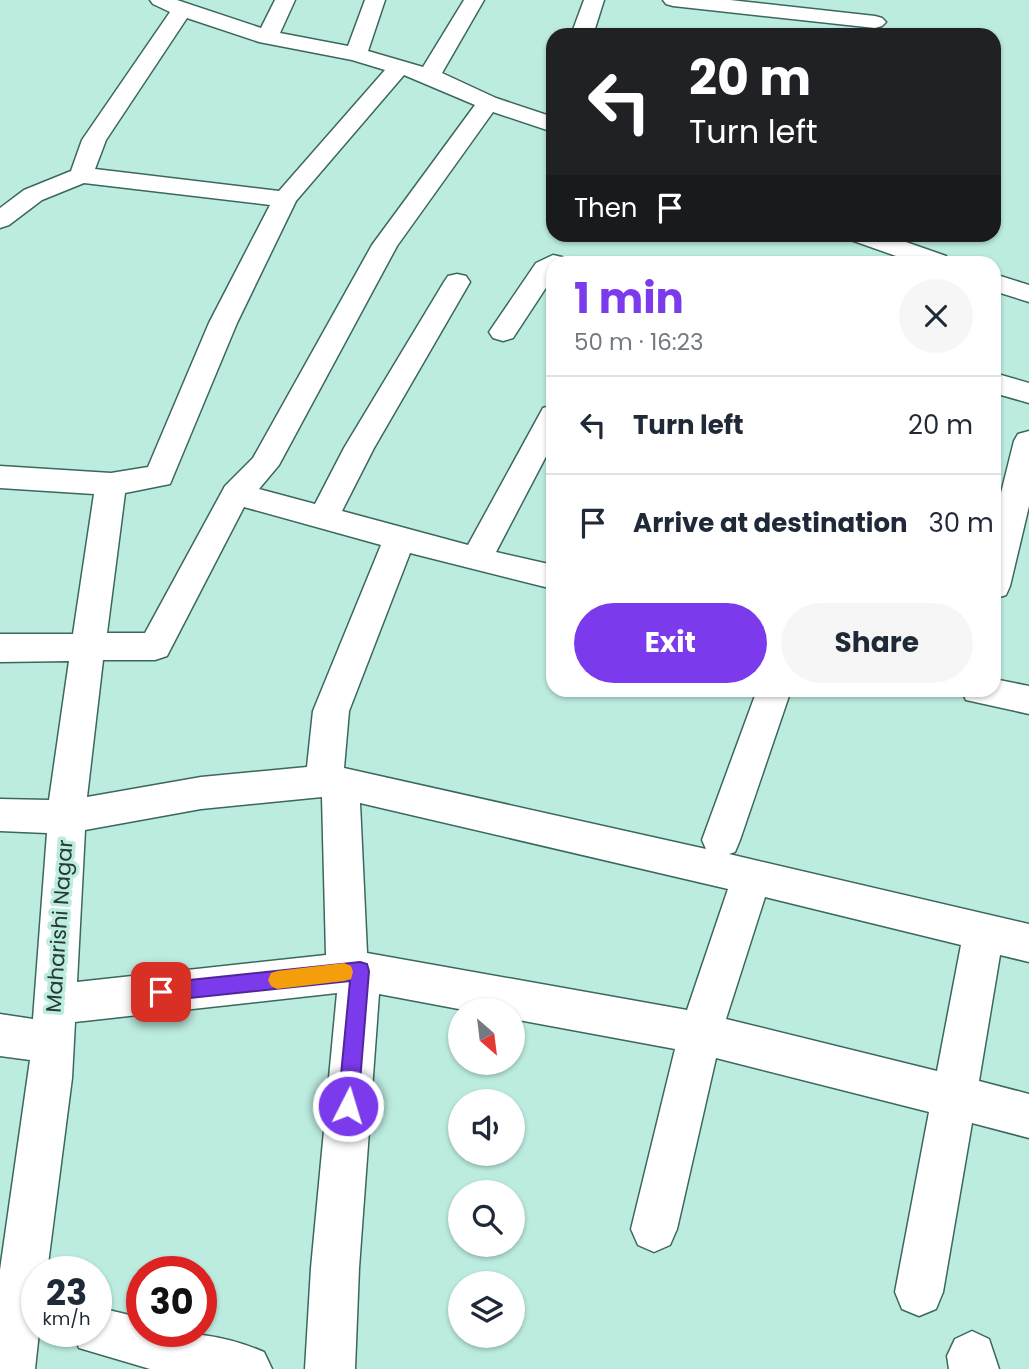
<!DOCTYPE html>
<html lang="en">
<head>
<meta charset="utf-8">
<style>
	:root { --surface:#fff; --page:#f6f6f7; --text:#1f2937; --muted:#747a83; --line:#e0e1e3; --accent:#7c3aed }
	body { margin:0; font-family:Poppins,sans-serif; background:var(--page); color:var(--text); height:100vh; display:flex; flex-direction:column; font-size:26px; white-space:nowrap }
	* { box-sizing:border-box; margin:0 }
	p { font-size:23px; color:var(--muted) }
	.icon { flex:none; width:38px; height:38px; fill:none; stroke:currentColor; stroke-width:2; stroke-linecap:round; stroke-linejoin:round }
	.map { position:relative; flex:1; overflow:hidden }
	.side { position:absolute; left:546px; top:256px; width:455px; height:441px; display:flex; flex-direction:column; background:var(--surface); border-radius:21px; box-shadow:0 2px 5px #0004 }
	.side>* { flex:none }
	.banner { position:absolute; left:546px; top:28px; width:455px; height:214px; border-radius:21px; box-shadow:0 2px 5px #0004; background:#202124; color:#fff; overflow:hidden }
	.needle { width:46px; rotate:152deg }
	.controls { position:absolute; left:448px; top:998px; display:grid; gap:14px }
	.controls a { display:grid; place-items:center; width:77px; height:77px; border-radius:50%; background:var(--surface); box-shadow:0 2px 5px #0004; font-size:35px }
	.speed { position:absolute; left:21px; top:1256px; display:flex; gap:14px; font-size:35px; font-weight:700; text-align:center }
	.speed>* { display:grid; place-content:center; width:91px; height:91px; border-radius:50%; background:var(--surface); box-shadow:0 2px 5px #0004; line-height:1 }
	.speed small { font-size:18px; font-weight:400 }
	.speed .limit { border:10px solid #d22; background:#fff; color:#111 }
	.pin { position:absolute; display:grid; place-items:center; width:60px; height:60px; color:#fff; margin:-30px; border-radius:14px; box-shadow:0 4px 10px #0006 }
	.me { position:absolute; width:77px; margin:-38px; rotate:5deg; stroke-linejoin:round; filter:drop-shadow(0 0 5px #0008) }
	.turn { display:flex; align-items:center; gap:24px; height:147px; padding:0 28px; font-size:32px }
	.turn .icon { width:91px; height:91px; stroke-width:2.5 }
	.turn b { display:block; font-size:49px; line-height:60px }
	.then { display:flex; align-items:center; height:66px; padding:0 28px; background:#0003; gap:14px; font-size:26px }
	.round { display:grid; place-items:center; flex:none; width:74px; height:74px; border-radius:37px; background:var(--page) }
	.headline { display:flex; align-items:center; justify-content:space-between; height:119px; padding:0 28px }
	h1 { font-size:42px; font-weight:700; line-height:52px; color:var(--accent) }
	.action { display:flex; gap:14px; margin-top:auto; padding:14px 28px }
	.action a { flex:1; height:80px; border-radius:42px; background:var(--accent); color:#fff; font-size:28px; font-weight:700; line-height:80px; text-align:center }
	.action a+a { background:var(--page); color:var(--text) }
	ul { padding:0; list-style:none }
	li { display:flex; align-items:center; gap:21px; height:98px; padding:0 28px; border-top:2px solid var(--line) }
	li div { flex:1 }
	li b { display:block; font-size:26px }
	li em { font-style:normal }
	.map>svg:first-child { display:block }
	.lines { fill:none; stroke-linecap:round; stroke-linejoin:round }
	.street-casing { stroke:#3b675d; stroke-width:3 }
	.street { fill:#fff; fill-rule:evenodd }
	.route { fill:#7c3aed; stroke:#51269a; stroke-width:2 }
	.slow { fill:#f59e0b }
	.labels { text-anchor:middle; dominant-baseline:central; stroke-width:7; stroke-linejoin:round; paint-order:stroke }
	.street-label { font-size:21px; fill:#263934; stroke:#bcece0 }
</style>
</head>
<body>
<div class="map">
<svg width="1029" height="1369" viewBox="0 0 1029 1369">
	<rect width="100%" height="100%" fill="#bcece0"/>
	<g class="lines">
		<defs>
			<path id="street" d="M150,0H177L261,28L275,0H295L280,33L348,46L365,0H385L368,51L423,67L464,0H484L442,73L496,98L553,117V132L493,112L397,246L279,465L259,489L315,504L344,448L444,282L448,276L457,274L466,276L470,282L374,448L342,511L468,545L543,408L553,405V443L496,552L553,565V589L410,553L349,711L344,768L706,849L702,840L757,690H791L740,840L735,852L729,854L1029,924V962L1000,955L979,1081L1029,1094V1138L972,1123L943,1292L936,1309L919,1316L902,1309L895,1292L929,1112L716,1058L677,1229L670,1245L654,1252L638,1245L631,1229L675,1049L513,1019V1010H464L379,994L359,1268L355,1369H305L311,1268L337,993L75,1022L72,1078L47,1272H37V1332H39L35,1369H0V1270L30,1060L0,1056V1014L33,1019L47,833L0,831V799L49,800L69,661L0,662V634H73L94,494L0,488V466L111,473L148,467L209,323L270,205L84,183L42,200L9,225L0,228V208L24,190L71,171L82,140L170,12L153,4ZM187,18L259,42L352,60L385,70L279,191L95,169L106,140ZM404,75L475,105L372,245L253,458L225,486L145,633H107L125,493L170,484L237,323L296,201ZM244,507L381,545L313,711L307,767L201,777L87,797L103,660H155L167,656ZM322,797L326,955L77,982L85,830L201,809ZM360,803L728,889L687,1010L367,953ZM765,897L961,945L937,1071L726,1019Z
				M584,0H604L593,35H571Z
				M663,0H730L875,16L882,18L886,22L882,26L875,28L673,6L666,4Z
				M845,234H883L946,256L950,262H913L848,239Z
				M553,255L562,257L566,262H553V277L513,338L503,341L493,338L489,332L536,263Z
				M994,274L1029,285V302L994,291Z
				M994,373L1029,383V403L994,393Z
				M1029,431V506L1010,586L1006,595L994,599V521L1014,441L1018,434Z
				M994,679L1029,686V714L966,700L961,690H994Z
				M96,1307L142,1318V1332C187,1332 222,1334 264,1352L272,1369H150L79,1348L72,1332H96Z
				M972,1331L989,1339L999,1369H949L947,1356L955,1339Z"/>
		</defs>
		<use href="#street" class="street-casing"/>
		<use href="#street" class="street"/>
	</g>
	<path class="route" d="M360,962L367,964L369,971L358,1106L355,1113L348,1116L341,1113L338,1106L350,981L161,1001L155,999L152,992L155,986L161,983Z"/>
	<path class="slow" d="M344,963L351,966L353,972L351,979L344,981L277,989L271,986L268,980L271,973L277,971Z"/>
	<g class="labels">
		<g class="street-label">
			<text transform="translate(59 926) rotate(-86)">Maharishi Nagar</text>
		</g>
	</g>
</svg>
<div class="controls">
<a><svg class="needle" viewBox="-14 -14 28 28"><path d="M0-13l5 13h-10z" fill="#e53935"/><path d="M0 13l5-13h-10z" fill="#747a83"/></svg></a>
<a><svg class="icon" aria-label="sound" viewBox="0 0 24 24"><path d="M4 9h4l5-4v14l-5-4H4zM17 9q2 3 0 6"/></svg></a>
<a><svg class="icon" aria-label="search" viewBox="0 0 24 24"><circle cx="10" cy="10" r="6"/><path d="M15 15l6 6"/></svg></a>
<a><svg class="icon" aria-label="layers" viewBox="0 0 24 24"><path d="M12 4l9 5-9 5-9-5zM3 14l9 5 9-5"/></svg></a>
</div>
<div class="speed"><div>23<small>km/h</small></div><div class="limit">30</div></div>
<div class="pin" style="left:161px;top:992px;background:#d93025"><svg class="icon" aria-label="arrive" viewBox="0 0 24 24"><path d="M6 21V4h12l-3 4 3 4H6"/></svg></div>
<svg class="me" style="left:348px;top:1106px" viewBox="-20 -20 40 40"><circle r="17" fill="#7c3aed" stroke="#fff" stroke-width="3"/><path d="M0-11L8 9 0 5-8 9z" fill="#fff"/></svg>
<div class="banner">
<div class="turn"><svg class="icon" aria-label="left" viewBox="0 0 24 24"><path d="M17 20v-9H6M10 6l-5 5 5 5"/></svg><div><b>20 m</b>Turn left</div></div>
<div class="then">Then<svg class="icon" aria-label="arrive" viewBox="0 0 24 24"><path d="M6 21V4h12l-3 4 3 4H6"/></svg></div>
</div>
<section class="side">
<div class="headline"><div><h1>1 min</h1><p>50 m · 16:23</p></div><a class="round"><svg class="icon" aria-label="close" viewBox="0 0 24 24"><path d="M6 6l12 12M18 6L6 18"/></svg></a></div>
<ul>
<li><svg class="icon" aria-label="left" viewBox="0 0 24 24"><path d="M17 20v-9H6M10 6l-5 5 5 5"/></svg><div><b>Turn left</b></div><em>20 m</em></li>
<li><svg class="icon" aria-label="arrive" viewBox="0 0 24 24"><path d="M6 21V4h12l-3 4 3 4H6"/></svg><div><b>Arrive at destination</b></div><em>30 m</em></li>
</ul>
<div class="action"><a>Exit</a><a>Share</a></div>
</section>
</div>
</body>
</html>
